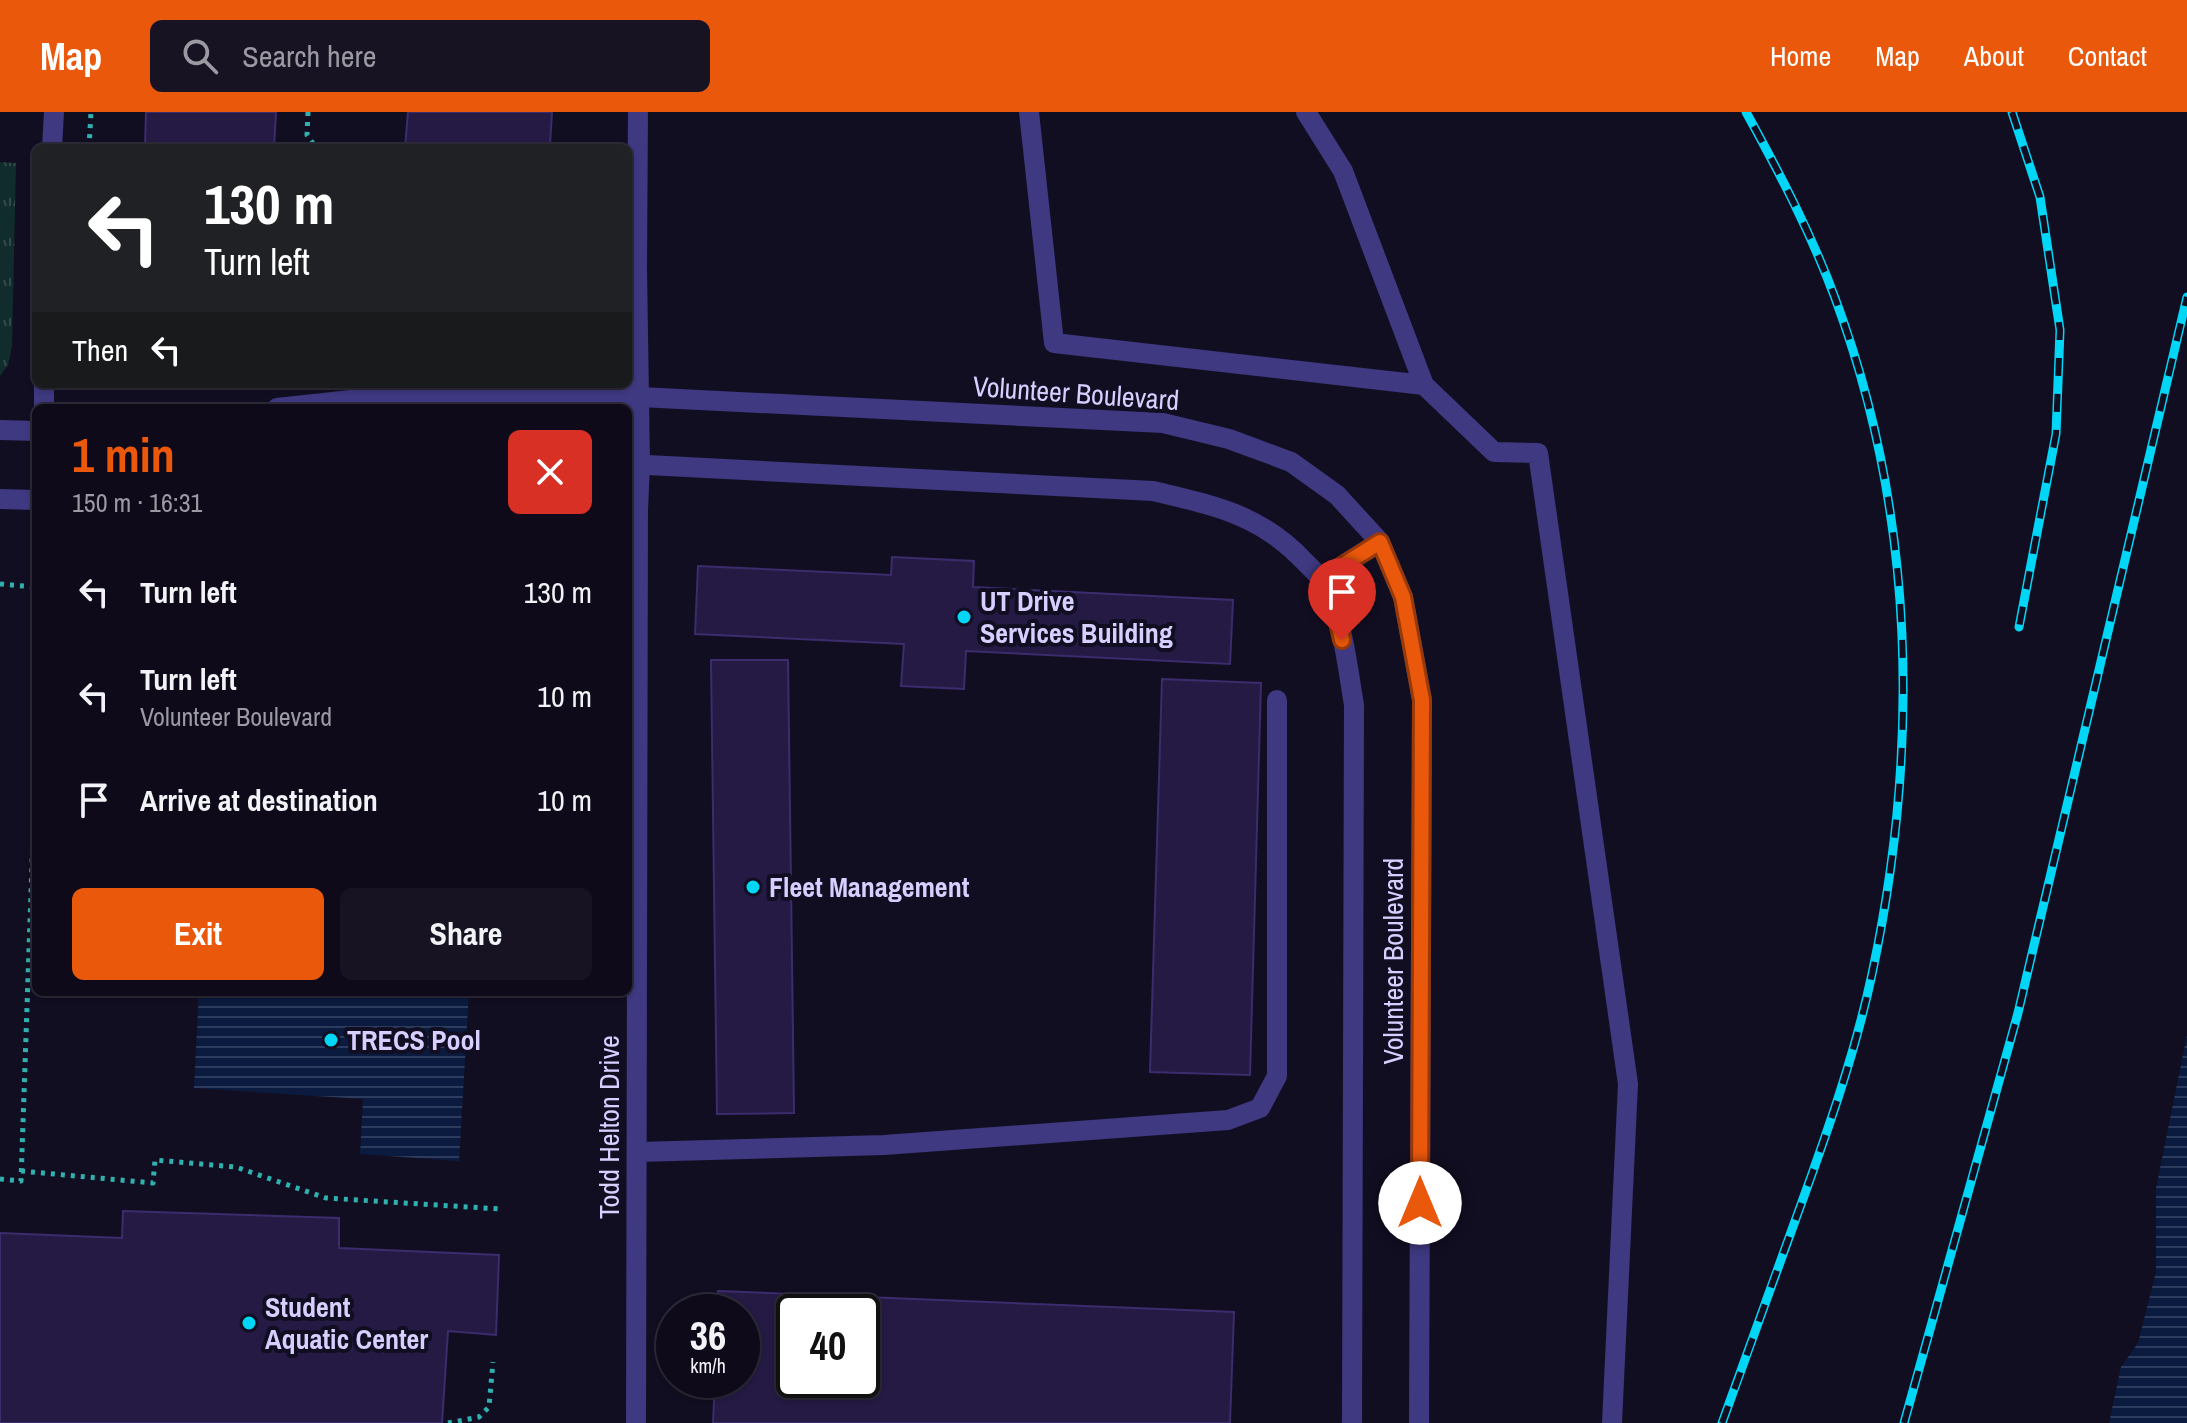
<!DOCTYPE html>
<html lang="en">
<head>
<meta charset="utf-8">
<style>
	:root { --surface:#0e0a1a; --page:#171323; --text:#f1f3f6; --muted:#9b9aa2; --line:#2e2b39; --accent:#ea580c }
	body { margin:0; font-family:"Archivo Narrow",sans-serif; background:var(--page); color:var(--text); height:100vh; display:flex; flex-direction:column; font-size:30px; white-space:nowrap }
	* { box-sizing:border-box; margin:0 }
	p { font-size:26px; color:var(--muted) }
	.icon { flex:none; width:44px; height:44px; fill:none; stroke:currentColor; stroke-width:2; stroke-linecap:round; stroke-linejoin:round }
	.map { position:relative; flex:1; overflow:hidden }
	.details { position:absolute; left:32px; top:292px; width:600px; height:592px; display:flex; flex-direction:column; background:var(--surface); border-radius:12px; box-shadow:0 2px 6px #0004,0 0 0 2px var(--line) }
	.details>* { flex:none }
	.guide { position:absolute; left:32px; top:32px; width:600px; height:244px; border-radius:12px; box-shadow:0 2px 6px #0004,0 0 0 2px var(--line); background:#202124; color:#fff; overflow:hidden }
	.speed { position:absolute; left:656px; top:1182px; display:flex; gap:16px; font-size:40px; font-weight:700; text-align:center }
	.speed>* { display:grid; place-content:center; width:104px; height:104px; border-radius:50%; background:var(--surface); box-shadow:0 2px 6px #0004,0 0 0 2px var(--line); line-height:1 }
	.speed small { font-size:20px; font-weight:400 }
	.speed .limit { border:4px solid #111; border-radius:12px; background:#fff; color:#111 }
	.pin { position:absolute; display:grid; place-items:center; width:68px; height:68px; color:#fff; margin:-82px -34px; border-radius:50% 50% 50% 0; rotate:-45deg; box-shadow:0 0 8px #0007 }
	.pin .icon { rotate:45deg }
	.me { position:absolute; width:88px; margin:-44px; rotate:0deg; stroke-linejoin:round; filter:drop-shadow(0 0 6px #0008) }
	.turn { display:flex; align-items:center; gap:28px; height:168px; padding:0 40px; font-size:36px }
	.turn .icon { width:104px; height:104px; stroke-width:2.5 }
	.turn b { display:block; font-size:56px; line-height:68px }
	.then { display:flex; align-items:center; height:76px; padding:0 40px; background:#0003; gap:16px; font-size:30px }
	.round { display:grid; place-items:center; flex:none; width:84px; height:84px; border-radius:12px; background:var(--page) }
	.headline { display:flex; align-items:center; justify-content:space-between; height:136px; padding:0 40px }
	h1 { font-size:48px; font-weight:800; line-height:60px; color:var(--accent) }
	.primary-button { display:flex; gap:16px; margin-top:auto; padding:16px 40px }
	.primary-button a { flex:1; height:92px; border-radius:12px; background:var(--accent); color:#fff; font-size:32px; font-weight:800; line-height:92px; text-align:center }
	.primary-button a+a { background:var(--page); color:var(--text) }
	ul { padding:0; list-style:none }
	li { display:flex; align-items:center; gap:24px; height:104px; padding:0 40px }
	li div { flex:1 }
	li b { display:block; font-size:30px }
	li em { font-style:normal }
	header { display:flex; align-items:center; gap:48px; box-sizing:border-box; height:112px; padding:0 40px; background:var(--accent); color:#fff }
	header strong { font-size:38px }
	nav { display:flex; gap:44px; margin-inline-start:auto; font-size:28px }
	.search { width:560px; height:72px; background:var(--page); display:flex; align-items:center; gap:20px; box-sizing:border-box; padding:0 28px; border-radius:12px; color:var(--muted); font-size:30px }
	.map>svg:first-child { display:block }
	.park { fill:url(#park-tufts) }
	.water { fill:url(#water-rules) }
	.building { fill:#241a43; stroke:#3c2c6e; stroke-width:2; fill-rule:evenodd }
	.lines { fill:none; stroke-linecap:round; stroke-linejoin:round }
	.path { stroke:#2fb2af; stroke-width:5; stroke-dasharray:4 6; stroke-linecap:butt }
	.service { stroke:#3e3980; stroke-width:20 }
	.minor { stroke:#3e3980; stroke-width:20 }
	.tertiary { stroke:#3e3980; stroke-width:20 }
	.rail-casing { stroke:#02d6f7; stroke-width:9 }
	.rail { stroke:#120e22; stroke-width:6; stroke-dasharray:18; stroke-linecap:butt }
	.route-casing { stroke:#983908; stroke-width:20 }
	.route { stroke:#ea580c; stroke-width:14 }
	.poi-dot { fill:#02d6f7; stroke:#120e22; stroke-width:3 }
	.labels { text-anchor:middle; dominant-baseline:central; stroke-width:8; stroke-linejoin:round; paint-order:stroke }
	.street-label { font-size:28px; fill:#d6cfff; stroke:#120e22 }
	.poi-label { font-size:28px; font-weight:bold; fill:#d6cfff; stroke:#120e22; text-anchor:start }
</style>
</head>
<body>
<header>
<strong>Map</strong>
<div class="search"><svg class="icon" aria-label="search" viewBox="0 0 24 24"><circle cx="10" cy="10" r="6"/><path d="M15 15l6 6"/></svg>Search here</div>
<nav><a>Home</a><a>Map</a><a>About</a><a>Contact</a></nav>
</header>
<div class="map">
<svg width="2187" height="1311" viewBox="0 0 2187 1311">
	<defs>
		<pattern id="park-tufts" width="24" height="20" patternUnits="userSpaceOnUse" patternTransform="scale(2)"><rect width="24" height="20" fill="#112c2c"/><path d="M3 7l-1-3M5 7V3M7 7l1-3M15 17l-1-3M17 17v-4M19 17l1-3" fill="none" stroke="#334a4c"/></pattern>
		<pattern id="water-rules" width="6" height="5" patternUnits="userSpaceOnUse" patternTransform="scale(2)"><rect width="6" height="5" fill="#0a1b3f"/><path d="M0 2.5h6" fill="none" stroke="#2d3b5c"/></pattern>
	</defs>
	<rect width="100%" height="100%" fill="#120e22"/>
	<path class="park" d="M0,50L16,51L12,234L8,253L0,264Z"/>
	<path class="water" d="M199,880H469L459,1049L360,1042L363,987L194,976Z
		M2187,923V1311H2109L2121,1255L2138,1231L2156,1160V1076Z"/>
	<path class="building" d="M146,0H276L274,36H178L172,34V36H145Z
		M408,0H552L550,32L512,31V36H405Z
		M892,445L974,449L973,475L1233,488L1230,552L966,539L964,577L901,574L904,532L695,522L698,454L891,463Z
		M711,548H788L794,1001L717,1002Z
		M1162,567L1261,571L1250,963L1150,960Z
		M123,1099L339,1106V1136L499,1143L496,1223L448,1219L442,1311H0V1121L122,1126Z
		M718,1179L1234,1200L1230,1311H713L715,1268H742V1200H717ZM794,1200H862V1268H794Z"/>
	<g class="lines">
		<path class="path" d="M308,0L307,23L316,36
			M89,36L91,0
			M0,472L36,475
			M21,1059L153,1071L155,1048L236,1055L326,1086L501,1097
			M0,1067L21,1069L36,635
			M448,1311L479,1305L489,1295L493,1250"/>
		<path class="service" d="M1029,0L1054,231L1424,273L1343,59L1306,0
			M1424,273L1494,340L1538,341L1628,972L1612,1311
			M637,1040L884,1033L1228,1008L1260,996L1277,964V588"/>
		<path class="minor" d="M52,36L54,0
			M44,296V272
			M1321,467L1380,430
			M636,1311L638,398L640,352L637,156L638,0"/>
		<path class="tertiary" d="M277,296L406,282L640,285L1163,311L1229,327L1291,350L1337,383L1380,430L1403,485L1422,588L1419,1311
			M0,318L36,319
			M628,352L1153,379C1215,394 1260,402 1305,450C1311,456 1318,462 1322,469C1343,505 1347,552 1354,593L1352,1311
			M0,387L36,388"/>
		<defs>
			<path id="rail" d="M2012,0L2040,85L2060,218L2056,322L2019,515
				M1722,1311C1748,1240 1773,1169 1799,1098C1827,1021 1855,942 1872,862C1920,637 1916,403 1835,186C1811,121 1779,60 1746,0
				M1904,1311L2018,901L2187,185"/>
		</defs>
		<use href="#rail" class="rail-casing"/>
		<use href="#rail" class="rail"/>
	</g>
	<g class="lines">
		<defs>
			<path id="route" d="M1342,528L1337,506L1321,467L1380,430L1403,485L1422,588L1420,1091"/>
		</defs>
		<use href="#route" class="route-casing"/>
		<use href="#route" class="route"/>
	</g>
	<g class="poi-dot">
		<circle cx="964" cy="505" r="8"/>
		<circle cx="753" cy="775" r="8"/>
		<circle cx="331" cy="928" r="8"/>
		<circle cx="249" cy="1211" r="8"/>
	</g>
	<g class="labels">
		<g class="street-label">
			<text transform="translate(1076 281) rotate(4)">Volunteer Boulevard</text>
			<text transform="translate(1393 849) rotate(-90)">Volunteer Boulevard</text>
			<text transform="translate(609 1015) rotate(-90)">Todd Helton Drive</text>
		</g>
		<g class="poi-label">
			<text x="980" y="489">UT Drive<tspan x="980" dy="32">Services Building</tspan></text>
			<text x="769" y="775">Fleet Management</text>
			<text x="347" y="928">TRECS Pool</text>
			<text x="265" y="1195">Student<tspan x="265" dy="32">Aquatic Center</tspan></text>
		</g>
	</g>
</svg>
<div class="speed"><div>36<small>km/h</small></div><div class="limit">40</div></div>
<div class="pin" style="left:1342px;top:528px;background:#d93025"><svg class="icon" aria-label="arrive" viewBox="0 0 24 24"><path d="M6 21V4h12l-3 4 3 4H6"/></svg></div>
<svg class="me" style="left:1420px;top:1091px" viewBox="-20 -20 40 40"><circle r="19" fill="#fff"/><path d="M0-13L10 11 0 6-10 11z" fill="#ea580c"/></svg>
<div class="guide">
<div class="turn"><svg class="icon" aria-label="left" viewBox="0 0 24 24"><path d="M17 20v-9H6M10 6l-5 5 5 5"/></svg><div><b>130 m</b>Turn left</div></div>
<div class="then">Then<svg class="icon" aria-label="left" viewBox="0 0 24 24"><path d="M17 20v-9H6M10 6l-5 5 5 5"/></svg></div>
</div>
<section class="details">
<div class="headline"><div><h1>1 min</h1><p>150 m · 16:31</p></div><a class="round" style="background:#d93025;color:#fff"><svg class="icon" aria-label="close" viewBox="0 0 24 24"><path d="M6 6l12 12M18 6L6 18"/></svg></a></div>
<ul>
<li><svg class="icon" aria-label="left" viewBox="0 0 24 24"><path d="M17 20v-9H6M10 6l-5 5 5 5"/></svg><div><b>Turn left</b></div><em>130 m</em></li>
<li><svg class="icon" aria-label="left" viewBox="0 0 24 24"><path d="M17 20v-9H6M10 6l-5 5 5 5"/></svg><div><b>Turn left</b><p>Volunteer Boulevard</p></div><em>10 m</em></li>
<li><svg class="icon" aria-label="arrive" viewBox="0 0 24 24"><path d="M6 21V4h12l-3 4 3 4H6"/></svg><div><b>Arrive at destination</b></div><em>10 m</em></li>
</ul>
<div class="primary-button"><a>Exit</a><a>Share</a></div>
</section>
</div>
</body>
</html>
